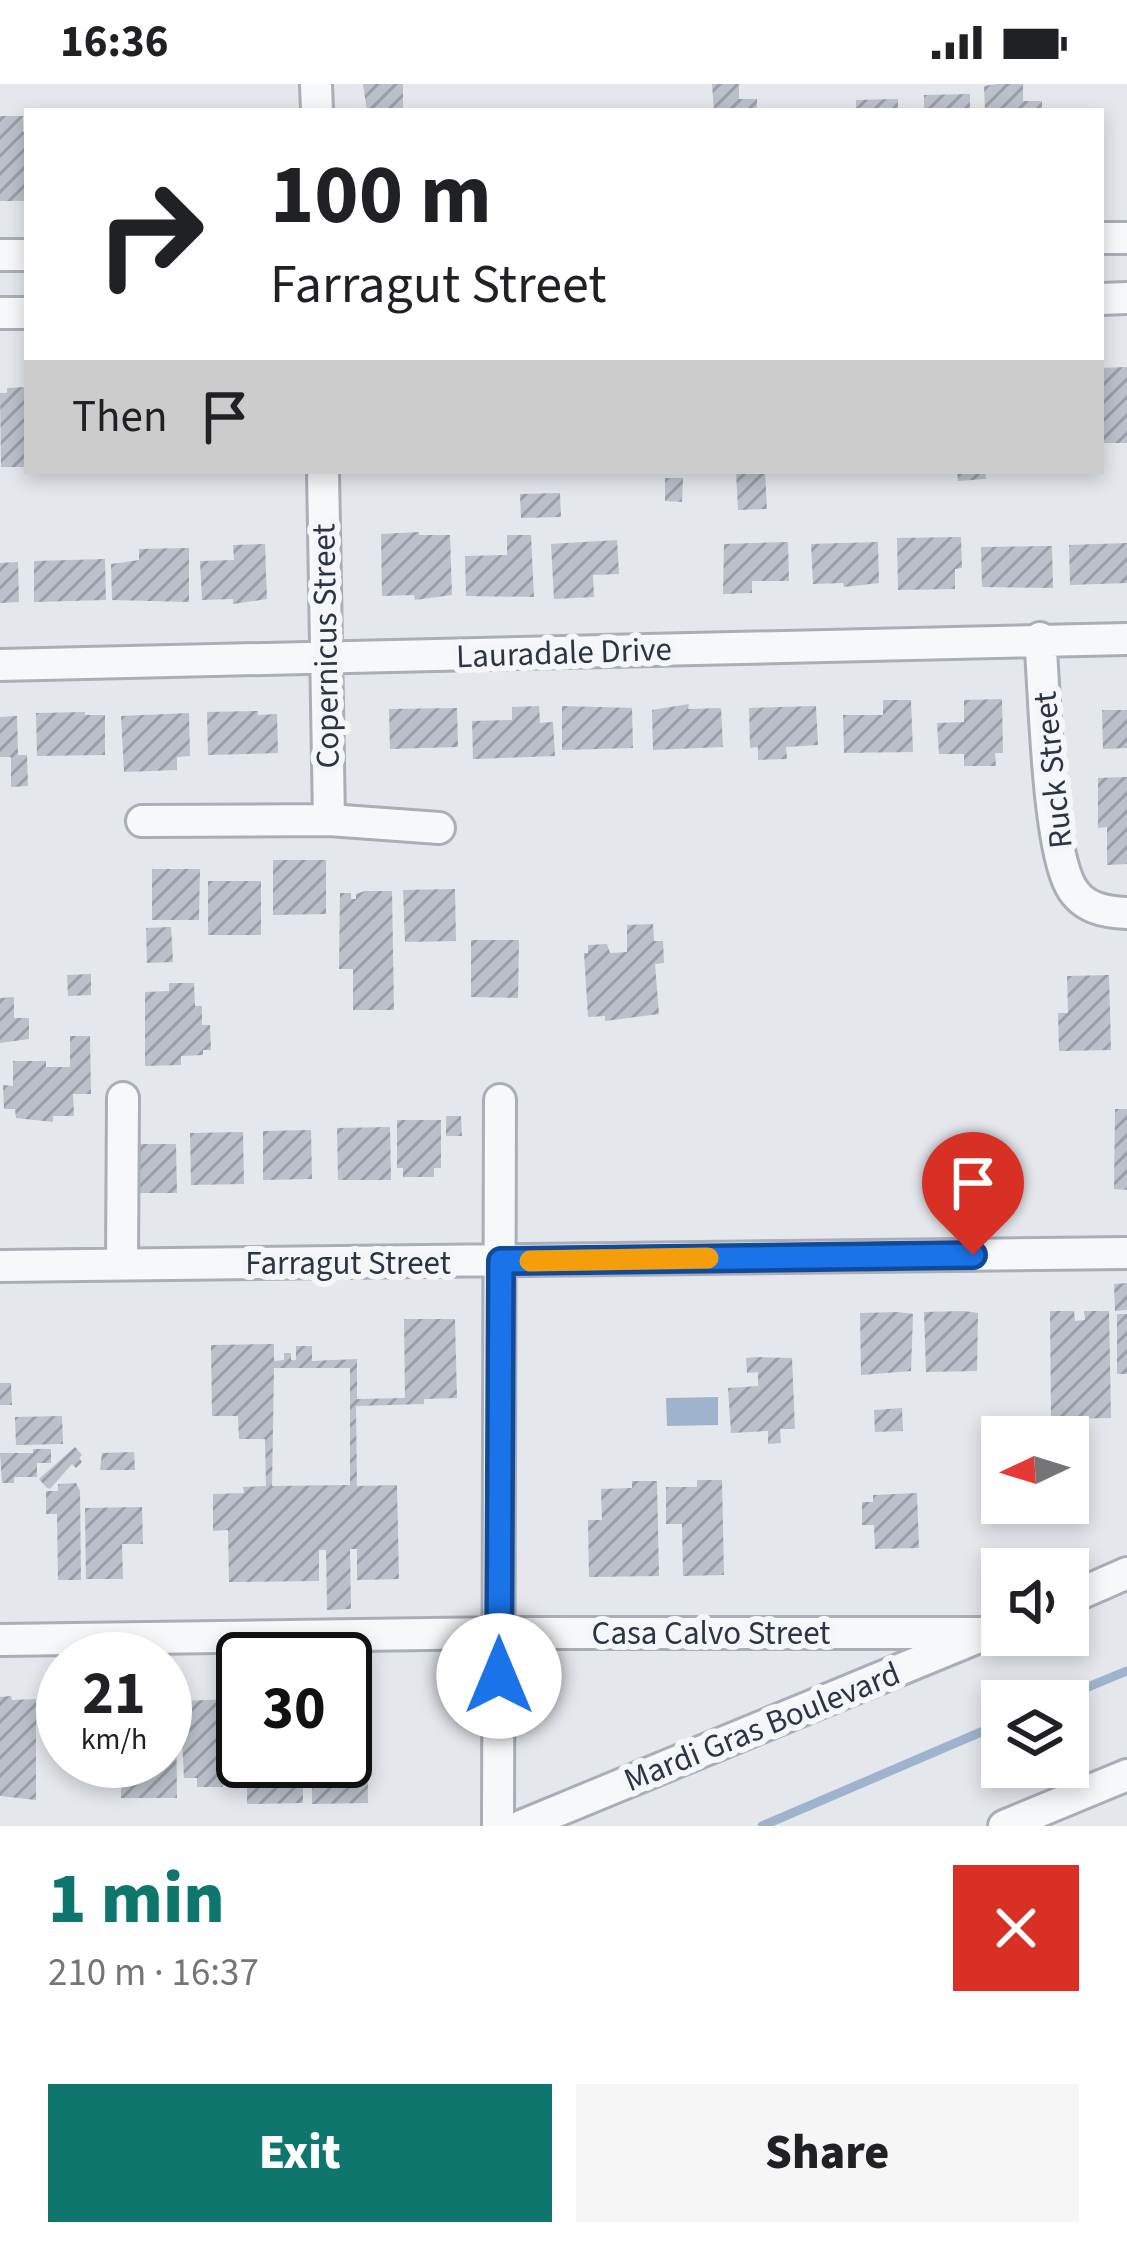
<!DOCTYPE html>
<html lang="en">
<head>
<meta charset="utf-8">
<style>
	:root { --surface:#fff; --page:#f6f6f6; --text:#202124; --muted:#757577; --accent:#0f766e }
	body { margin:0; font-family:"Source Sans 3",sans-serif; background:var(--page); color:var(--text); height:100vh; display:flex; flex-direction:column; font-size:45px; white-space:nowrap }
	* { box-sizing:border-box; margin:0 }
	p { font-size:39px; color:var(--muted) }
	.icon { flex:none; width:66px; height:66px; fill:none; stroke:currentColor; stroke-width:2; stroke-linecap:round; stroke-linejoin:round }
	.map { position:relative; height:1742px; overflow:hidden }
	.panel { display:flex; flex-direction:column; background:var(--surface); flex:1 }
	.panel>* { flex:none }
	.hud { position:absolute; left:24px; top:24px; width:1080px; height:366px; border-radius:0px; box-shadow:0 6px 18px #0003; background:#fff; color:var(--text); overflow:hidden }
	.needle { width:78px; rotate:266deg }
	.tools { position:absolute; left:981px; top:1332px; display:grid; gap:24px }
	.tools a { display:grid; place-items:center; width:108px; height:108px; border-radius:0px; background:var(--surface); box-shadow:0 6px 18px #0003; font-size:60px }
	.speed { position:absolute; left:36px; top:1548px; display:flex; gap:24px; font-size:60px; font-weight:700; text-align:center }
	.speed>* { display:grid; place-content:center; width:156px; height:156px; border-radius:50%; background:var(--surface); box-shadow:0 6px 18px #0003; line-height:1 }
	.speed small { font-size:30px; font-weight:400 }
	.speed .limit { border:6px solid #111; border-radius:18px; background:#fff; color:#111 }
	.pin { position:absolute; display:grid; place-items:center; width:102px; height:102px; color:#fff; margin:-123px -51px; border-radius:50% 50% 50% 0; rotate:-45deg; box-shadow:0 0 12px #0007 }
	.pin .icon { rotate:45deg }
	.me { position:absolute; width:132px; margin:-66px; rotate:0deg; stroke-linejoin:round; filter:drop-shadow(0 0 9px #0008) }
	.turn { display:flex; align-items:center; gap:42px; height:252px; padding:0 48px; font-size:54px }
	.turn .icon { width:156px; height:156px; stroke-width:2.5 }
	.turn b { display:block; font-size:84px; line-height:102px }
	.then { display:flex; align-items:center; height:114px; padding:0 48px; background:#0003; gap:24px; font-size:45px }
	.round { display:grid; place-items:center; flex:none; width:126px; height:126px; border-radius:0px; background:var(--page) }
	.head { display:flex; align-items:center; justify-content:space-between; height:204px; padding:0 48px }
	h1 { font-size:72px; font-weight:800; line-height:90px; color:var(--accent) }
	.primary-button { display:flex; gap:24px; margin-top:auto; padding:24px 48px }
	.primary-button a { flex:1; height:138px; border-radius:0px; background:var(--accent); color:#fff; font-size:48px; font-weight:800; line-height:138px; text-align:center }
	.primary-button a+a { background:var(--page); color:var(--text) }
	.status { display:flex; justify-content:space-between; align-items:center; height:84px; padding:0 60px; background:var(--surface); direction:ltr }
	.status svg { height:33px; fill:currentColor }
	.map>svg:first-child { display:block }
	.water { fill:#9fb4cc }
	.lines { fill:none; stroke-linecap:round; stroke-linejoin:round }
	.stream { stroke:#9fb4cc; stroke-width:9 }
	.building { fill:url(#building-hatch); fill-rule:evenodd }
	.minor-casing { stroke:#a9aeb7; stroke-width:36 }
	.minor { stroke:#f7f8fa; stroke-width:30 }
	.route-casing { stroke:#114b97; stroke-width:30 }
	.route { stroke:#1a73e8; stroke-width:21 }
	.slow { stroke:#f59e0b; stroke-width:21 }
	.labels { text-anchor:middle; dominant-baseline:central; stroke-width:12; stroke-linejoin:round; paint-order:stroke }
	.street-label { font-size:33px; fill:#2b3445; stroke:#f4f6f9 }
</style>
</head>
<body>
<div class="status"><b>16:36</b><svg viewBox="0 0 49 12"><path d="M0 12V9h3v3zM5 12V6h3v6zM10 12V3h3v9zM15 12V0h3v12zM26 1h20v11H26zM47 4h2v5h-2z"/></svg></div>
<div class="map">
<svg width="1127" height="1742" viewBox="0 0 1127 1742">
	<defs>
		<pattern id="building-hatch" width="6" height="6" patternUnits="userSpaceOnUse" patternTransform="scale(3)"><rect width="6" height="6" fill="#bbc0ca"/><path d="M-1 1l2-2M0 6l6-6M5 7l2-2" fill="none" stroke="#989da6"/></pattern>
	</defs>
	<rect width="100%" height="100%" fill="#e4e7ec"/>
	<path class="water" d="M718,1313V1341L667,1342L666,1314Z"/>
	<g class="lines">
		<path class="stream" d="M1054,1617L1127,1587
			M762,1742L1002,1639"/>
	</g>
	<path class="building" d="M363,0H403V27H367Z
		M712,0H739V15H757V27H714Z
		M997,0H1023V17H1042V27H985L984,2Z
		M970,10V27H924V11Z
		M898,15V27H856V16Z
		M0,32H23V48H27V117H0Z
		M1127,283V359H1101V284Z
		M27,303V383H1L0,309H7V304Z
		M736,387H765L767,425L738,426Z
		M957,387H985L986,395L958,397Z
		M665,394H683L682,418L665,417Z
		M560,409L561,433L521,434L520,410Z
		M419,448V451H450L452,511L415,516L414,511L382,512L381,450Z
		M507,451H531L534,513L466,512L465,472L507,471Z
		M961,453L962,484L955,485V505L898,506L897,454Z
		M617,456L619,490L593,491L594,513L554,515L551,460Z
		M788,458L789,497H752V509L723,510L724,460Z
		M878,458L879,499L844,503L843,499L813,500L811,460Z
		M1127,459V499L1070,501L1069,461Z
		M265,460L267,515L233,520V515L202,516L200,477L234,476L233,461Z
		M1052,462L1053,504L982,503L981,463Z
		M189,464V518L112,516L111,480L139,476V465Z
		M105,475L106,516L34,518V477Z
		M18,478L19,518L0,519V479Z
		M1002,615L1003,669H995L996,682H964V670H939L937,639L964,638V616Z
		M883,616H911L913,668L844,669L843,631H883Z
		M689,620L688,625L721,624L723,663L653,666L652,626Z
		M539,622L540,639L553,638L555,672L473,675L472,637L512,636V623Z
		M562,622L632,624L633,664L562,666Z
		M816,622L818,661L786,663L787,675L758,676V663L750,664L749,624Z
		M457,624L458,663L390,665L389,625Z
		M1102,626H1127V664L1103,665Z
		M258,627V631L277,630L278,669L208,671L207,628Z
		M85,628V631H105V671L37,672L36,629Z
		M189,629L190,672L177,673V686L124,688L121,632Z
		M17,632L18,671H27L28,702L11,703V673H0V633Z
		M1127,693V780L1107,781V743L1098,744V694Z
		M273,776H326V830L273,831Z
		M152,785H200L199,836H152Z
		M208,797H261V851H208Z
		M455,805L456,857L405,858L403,806Z
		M365,807H392L394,926H353V885H339L340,809H351V815H356V810Z
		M653,840L654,857H663L664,879L655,880L659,930L605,937V932L588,933L584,869H588V861L607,860L610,869L627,868V841Z
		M171,843L173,878L147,879L146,844Z
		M471,856H519L518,914L471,913Z
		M91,890V911L68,912L67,891Z
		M1109,891L1111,966L1059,967L1058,929H1068L1067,892Z
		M169,899H194L195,922H202V941H210L211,966H203V971L181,972V981L145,982V908L169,907Z
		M14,913V934H29V955L0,959V914Z
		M70,952H90L91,1010H73L74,1032H53V1038L16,1034L15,1025H4L3,1001L13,1002V977H46V983H70Z
		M1115,1025H1127V1106L1114,1105Z
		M446,1032H461L462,1052H446Z
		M397,1036H441V1084H434V1093H403V1084H397Z
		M390,1043L391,1096H338L337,1044Z
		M311,1046L312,1095L263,1096V1047Z
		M243,1048L244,1100L191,1101L190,1049Z
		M134,1060H176L177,1109H135Z
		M1127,1199V1226L1115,1227L1114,1200Z
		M964,1227L978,1229L977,1287L926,1288L924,1228Z
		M1050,1227H1074L1075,1237L1085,1236L1084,1227H1109L1111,1334L1051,1335Z
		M898,1228L913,1230L911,1287L861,1291L860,1229Z
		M1117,1230H1127V1290H1117Z
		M404,1235H455L457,1314L424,1315V1320L356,1322L357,1402L397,1401L399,1495L357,1496V1465H350L351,1525L327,1526L326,1466H319V1497L229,1498L228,1446L213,1447V1410L244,1409L243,1403L266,1402L265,1355H239L238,1332H212L211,1261L274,1260V1277L284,1276V1269H291V1276H296V1262H312V1277L357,1275V1315L405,1314ZM274,1284H350V1401L272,1402Z
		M757,1273L792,1274L795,1345H780L781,1359L768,1360V1347L731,1349L728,1304L758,1302V1288L747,1289L746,1274Z
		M0,1299H11L12,1321H0Z
		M902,1324L903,1347L875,1348L874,1326Z
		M62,1332L63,1360L16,1361L15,1333Z
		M75,1363L82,1371L79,1374L82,1378L76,1384L72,1380L50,1405L46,1403L39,1395Z
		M33,1365H51V1379H37V1393H14V1399H2L0,1369H33Z
		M134,1368L135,1386H100L102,1369Z
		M697,1396H722L724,1491L683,1492L682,1440H666V1403H697Z
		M632,1397H657L659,1492L589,1493L588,1436H602L601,1405L632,1404Z
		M76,1399L80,1407L81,1496H58L57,1430H46V1407H58V1400Z
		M917,1409L919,1464L875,1465L874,1441H862V1418H873V1411Z
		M142,1423L143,1460H122L123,1495H86L85,1424Z
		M176,1609L177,1714H121V1677H165V1610Z
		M11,1612L12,1616L36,1615V1716L0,1712V1613Z
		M351,1613H367L368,1719L312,1720V1677H345V1618H352Z
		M235,1615L236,1677H222L223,1703H197V1694H184L180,1617Z
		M247,1677H303V1719L247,1720Z"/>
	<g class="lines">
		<defs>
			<path id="minor" d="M316,0L317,27
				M1101,154H1127
				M0,171H27
				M1101,215L1127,214
				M0,229H27
				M323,387L329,736
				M1040,554C1045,610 1047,760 1071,803C1083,824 1104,828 1127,829
				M0,581L1127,555
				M142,737L329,736L439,744
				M122,1180L123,1014
				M0,1182L1127,1169
				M1068,1515L1127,1489
				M0,1556L499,1549H989
				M498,1742L500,1016
				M521,1742L974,1555
				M1004,1742L1127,1691"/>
		</defs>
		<use href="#minor" class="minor-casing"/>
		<use href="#minor" class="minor"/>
	</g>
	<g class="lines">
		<defs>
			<path id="route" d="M499,1592L501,1177L973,1171"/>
		</defs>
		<use href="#route" class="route-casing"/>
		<use href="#route" class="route"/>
		<path class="slow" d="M530,1177L708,1174"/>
	</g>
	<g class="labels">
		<g class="street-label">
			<text transform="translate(326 562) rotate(-91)">Copernicus Street</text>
			<text transform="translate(564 569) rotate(-2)">Lauradale Drive</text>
			<text transform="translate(1053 686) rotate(-96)">Ruck Street</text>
			<text x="348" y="1179">Farragut Street</text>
			<text x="711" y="1549">Casa Calvo Street</text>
			<text transform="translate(762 1643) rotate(-22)">Mardi Gras Boulevard</text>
		</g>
	</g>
</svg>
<div class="tools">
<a><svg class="needle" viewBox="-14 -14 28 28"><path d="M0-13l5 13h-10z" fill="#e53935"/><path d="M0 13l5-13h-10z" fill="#757577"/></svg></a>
<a><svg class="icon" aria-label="sound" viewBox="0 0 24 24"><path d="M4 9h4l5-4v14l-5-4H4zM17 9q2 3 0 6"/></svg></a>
<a><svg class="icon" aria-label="layers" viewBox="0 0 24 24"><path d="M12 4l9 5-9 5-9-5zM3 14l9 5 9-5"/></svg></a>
</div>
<div class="speed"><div>21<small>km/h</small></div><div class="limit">30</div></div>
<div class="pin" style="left:973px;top:1171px;background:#d93025"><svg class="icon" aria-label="arrive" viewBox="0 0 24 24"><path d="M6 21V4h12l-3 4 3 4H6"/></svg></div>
<svg class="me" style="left:499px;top:1592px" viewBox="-20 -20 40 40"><circle r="19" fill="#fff"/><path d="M0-13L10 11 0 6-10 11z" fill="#1a73e8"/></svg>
<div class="hud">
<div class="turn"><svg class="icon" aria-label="right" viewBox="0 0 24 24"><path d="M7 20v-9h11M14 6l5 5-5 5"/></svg><div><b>100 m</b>Farragut Street</div></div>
<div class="then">Then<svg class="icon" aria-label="arrive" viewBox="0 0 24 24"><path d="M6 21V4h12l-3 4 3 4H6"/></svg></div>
</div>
</div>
<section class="panel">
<div class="head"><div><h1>1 min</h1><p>210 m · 16:37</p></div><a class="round" style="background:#d93025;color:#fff"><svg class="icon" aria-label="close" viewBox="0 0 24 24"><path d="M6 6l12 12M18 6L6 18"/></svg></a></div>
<div class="primary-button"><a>Exit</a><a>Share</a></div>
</section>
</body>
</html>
